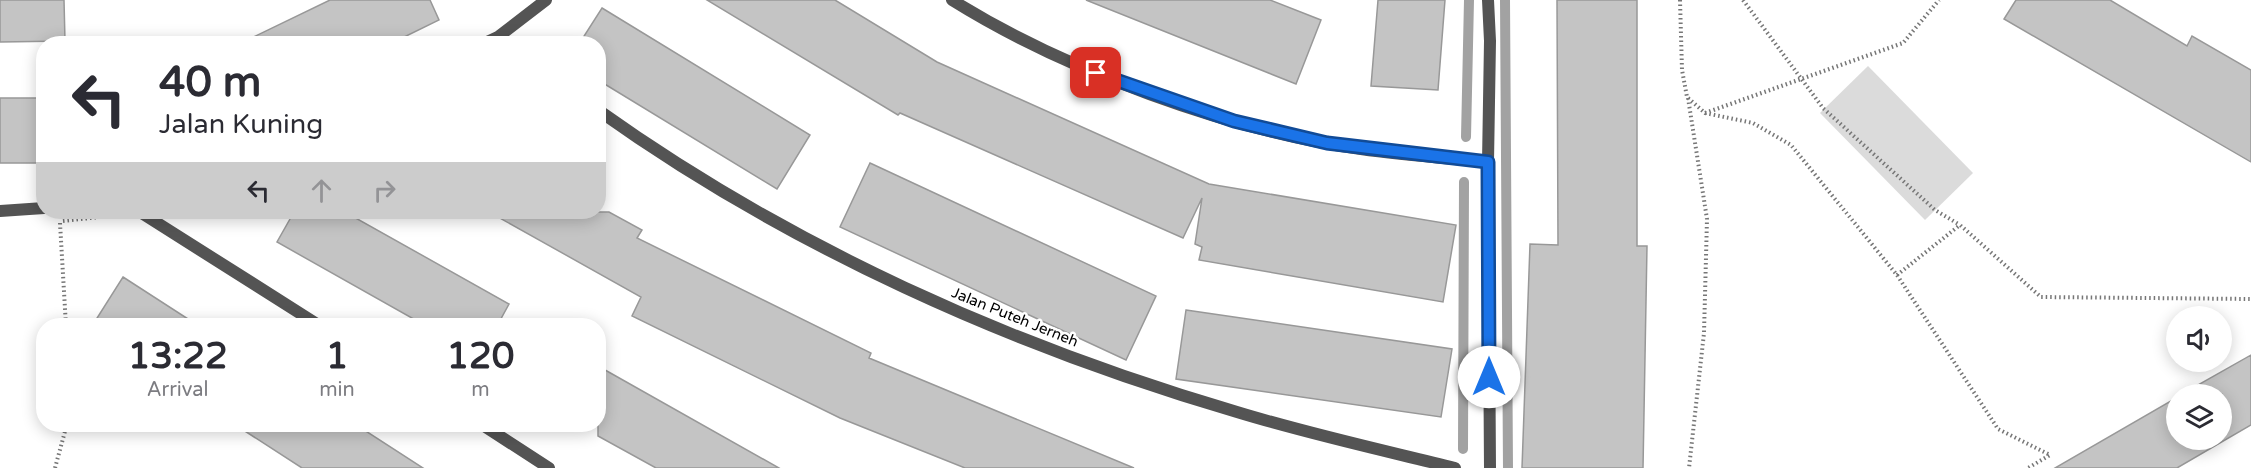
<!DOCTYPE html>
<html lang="en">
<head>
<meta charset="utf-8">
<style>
	:root { --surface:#fff; --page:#f7f7f7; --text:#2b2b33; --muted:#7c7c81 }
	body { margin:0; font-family:"Varela Round",sans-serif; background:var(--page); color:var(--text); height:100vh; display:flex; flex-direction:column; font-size:22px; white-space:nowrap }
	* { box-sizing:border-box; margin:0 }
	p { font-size:20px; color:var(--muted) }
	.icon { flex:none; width:33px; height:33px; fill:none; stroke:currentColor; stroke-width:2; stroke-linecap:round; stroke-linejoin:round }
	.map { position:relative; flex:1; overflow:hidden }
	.side { position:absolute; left:36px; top:318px; width:570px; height:114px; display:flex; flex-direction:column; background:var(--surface); border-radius:24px; box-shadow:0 3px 15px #0003 }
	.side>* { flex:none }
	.banner { position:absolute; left:36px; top:36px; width:570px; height:183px; border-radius:24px; box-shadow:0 3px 15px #0003; background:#fff; color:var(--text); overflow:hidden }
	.fabs { position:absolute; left:2166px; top:306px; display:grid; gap:12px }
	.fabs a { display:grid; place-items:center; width:66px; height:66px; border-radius:50%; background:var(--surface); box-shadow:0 3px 15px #0003; font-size:30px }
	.pin { position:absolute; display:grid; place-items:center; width:51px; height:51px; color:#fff; margin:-26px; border-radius:12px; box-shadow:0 3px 9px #0006 }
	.me { position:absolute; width:66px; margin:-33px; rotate:0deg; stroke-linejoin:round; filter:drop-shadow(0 0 4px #0008) }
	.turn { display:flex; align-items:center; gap:21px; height:126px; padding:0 24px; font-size:27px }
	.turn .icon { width:78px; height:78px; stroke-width:2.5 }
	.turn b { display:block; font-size:42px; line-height:51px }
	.lanes { display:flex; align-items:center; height:57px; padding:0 24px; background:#0003; justify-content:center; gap:30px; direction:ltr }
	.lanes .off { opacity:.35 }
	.eta { display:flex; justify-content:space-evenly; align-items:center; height:102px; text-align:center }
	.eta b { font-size:36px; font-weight:700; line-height:42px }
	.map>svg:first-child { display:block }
	.green { fill:#dbdbdb }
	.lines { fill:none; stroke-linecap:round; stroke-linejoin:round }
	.stream { stroke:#a2a2a2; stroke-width:10 }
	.building { fill:#c4c4c4; stroke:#989898; stroke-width:1.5 }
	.path { stroke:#767676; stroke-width:4; stroke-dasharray:1.5 3; stroke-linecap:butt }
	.minor { stroke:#545454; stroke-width:12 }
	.route-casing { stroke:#114b97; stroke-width:15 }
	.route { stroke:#1a73e8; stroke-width:10 }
	.labels { text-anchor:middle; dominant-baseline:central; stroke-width:5; stroke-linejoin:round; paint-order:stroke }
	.street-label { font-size:15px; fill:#000; stroke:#fff }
</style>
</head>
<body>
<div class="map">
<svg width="2251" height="468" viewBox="0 0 2251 468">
	<rect width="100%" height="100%" fill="#fff"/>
	<path class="green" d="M1868,66L1973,173L1925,220L1820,113Z"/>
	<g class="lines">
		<path class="stream" d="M1505,0L1508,468
			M1466,137L1469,0
			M1463,449L1464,182"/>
	</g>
	<path class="building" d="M0,0H64L65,41L0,42Z
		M330,0H430L439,20L390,44H239Z
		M707,0H835L937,62L1209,184L1456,225L1443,302L1199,260L1202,247L1195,244L1202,198L1183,238L900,113L898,115Z
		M1086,0H1270L1321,20L1296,84Z
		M1378,0H1445L1438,90L1371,86Z
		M1557,0H1637V246H1647L1643,468H1522L1530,244L1558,245Z
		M2016,0H2110L2187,46L2192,36L2251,70V162L2004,19Z
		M602,8L810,135L777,189L598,80V44H579Z
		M0,98H44V163H0Z
		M870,163L1156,296L1126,360L840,227Z
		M294,212H345L509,304L497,326H426L277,242Z
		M489,212H609L642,230L637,238L871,353L869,358L1134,468H965L840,418L632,316L641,297Z
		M123,277L199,326H92Z
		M1186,310L1452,349L1441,417L1176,379Z
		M2251,355V425L2177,468H2055L2176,398V440H2222V394H2182Z
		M598,366L779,468H656L598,436Z
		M234,424H355L423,468H302Z"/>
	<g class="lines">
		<path class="path" d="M1680,0L1682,70L1687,97L1705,113L1753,123L1791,145L1897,275L1998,429L2050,455L2028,468
			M1743,0L1823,108L1935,210L1960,225
			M1688,98L1707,219L1704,333L1689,468
			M1705,113L1903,43L1939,0
			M63,221L118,215
			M60,223L66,326
			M1897,275L1960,225L2041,297L2251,299
			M450,424L460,431
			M55,468L67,424"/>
		<path class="minor" d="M952,0C1064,70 1230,131 1361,149C1403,155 1446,158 1488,162
			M1488,0L1490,41L1488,162L1490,468
			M483,44L498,37L546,0
			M598,110C790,247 1011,346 1237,412C1309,434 1382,450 1455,468
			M0,211L44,208
			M140,212L320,326
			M481,424L549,468"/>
	</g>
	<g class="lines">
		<defs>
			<path id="route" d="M1096,73L1234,121L1327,143L1488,162L1489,377"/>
		</defs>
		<use href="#route" class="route-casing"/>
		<use href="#route" class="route"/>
	</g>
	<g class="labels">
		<g class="street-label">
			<text transform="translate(1015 317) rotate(22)">Jalan Puteh Jerneh</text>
		</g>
	</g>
</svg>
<div class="fabs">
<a><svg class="icon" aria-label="sound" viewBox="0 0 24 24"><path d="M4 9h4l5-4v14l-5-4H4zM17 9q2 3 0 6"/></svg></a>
<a><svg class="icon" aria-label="layers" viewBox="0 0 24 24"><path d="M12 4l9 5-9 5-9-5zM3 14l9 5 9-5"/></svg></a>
</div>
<div class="pin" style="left:1096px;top:73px;background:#d93025"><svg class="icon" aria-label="arrive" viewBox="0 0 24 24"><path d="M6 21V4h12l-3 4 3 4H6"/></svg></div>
<svg class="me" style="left:1489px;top:377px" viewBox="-20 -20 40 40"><circle r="19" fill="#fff"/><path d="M0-13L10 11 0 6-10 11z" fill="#1a73e8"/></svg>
<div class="banner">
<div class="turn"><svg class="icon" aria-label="left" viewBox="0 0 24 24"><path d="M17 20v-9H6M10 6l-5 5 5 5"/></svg><div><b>40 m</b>Jalan Kuning</div></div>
<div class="lanes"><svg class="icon" aria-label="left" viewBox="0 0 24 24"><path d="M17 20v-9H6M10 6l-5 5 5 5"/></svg><svg class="icon off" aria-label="ahead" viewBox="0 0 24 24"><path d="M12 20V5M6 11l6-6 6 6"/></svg><svg class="icon off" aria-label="right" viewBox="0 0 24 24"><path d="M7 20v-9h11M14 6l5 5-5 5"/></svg></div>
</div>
<section class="side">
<div class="eta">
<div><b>13:22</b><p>Arrival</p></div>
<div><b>1</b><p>min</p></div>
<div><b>120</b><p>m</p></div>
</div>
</section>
</div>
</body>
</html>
